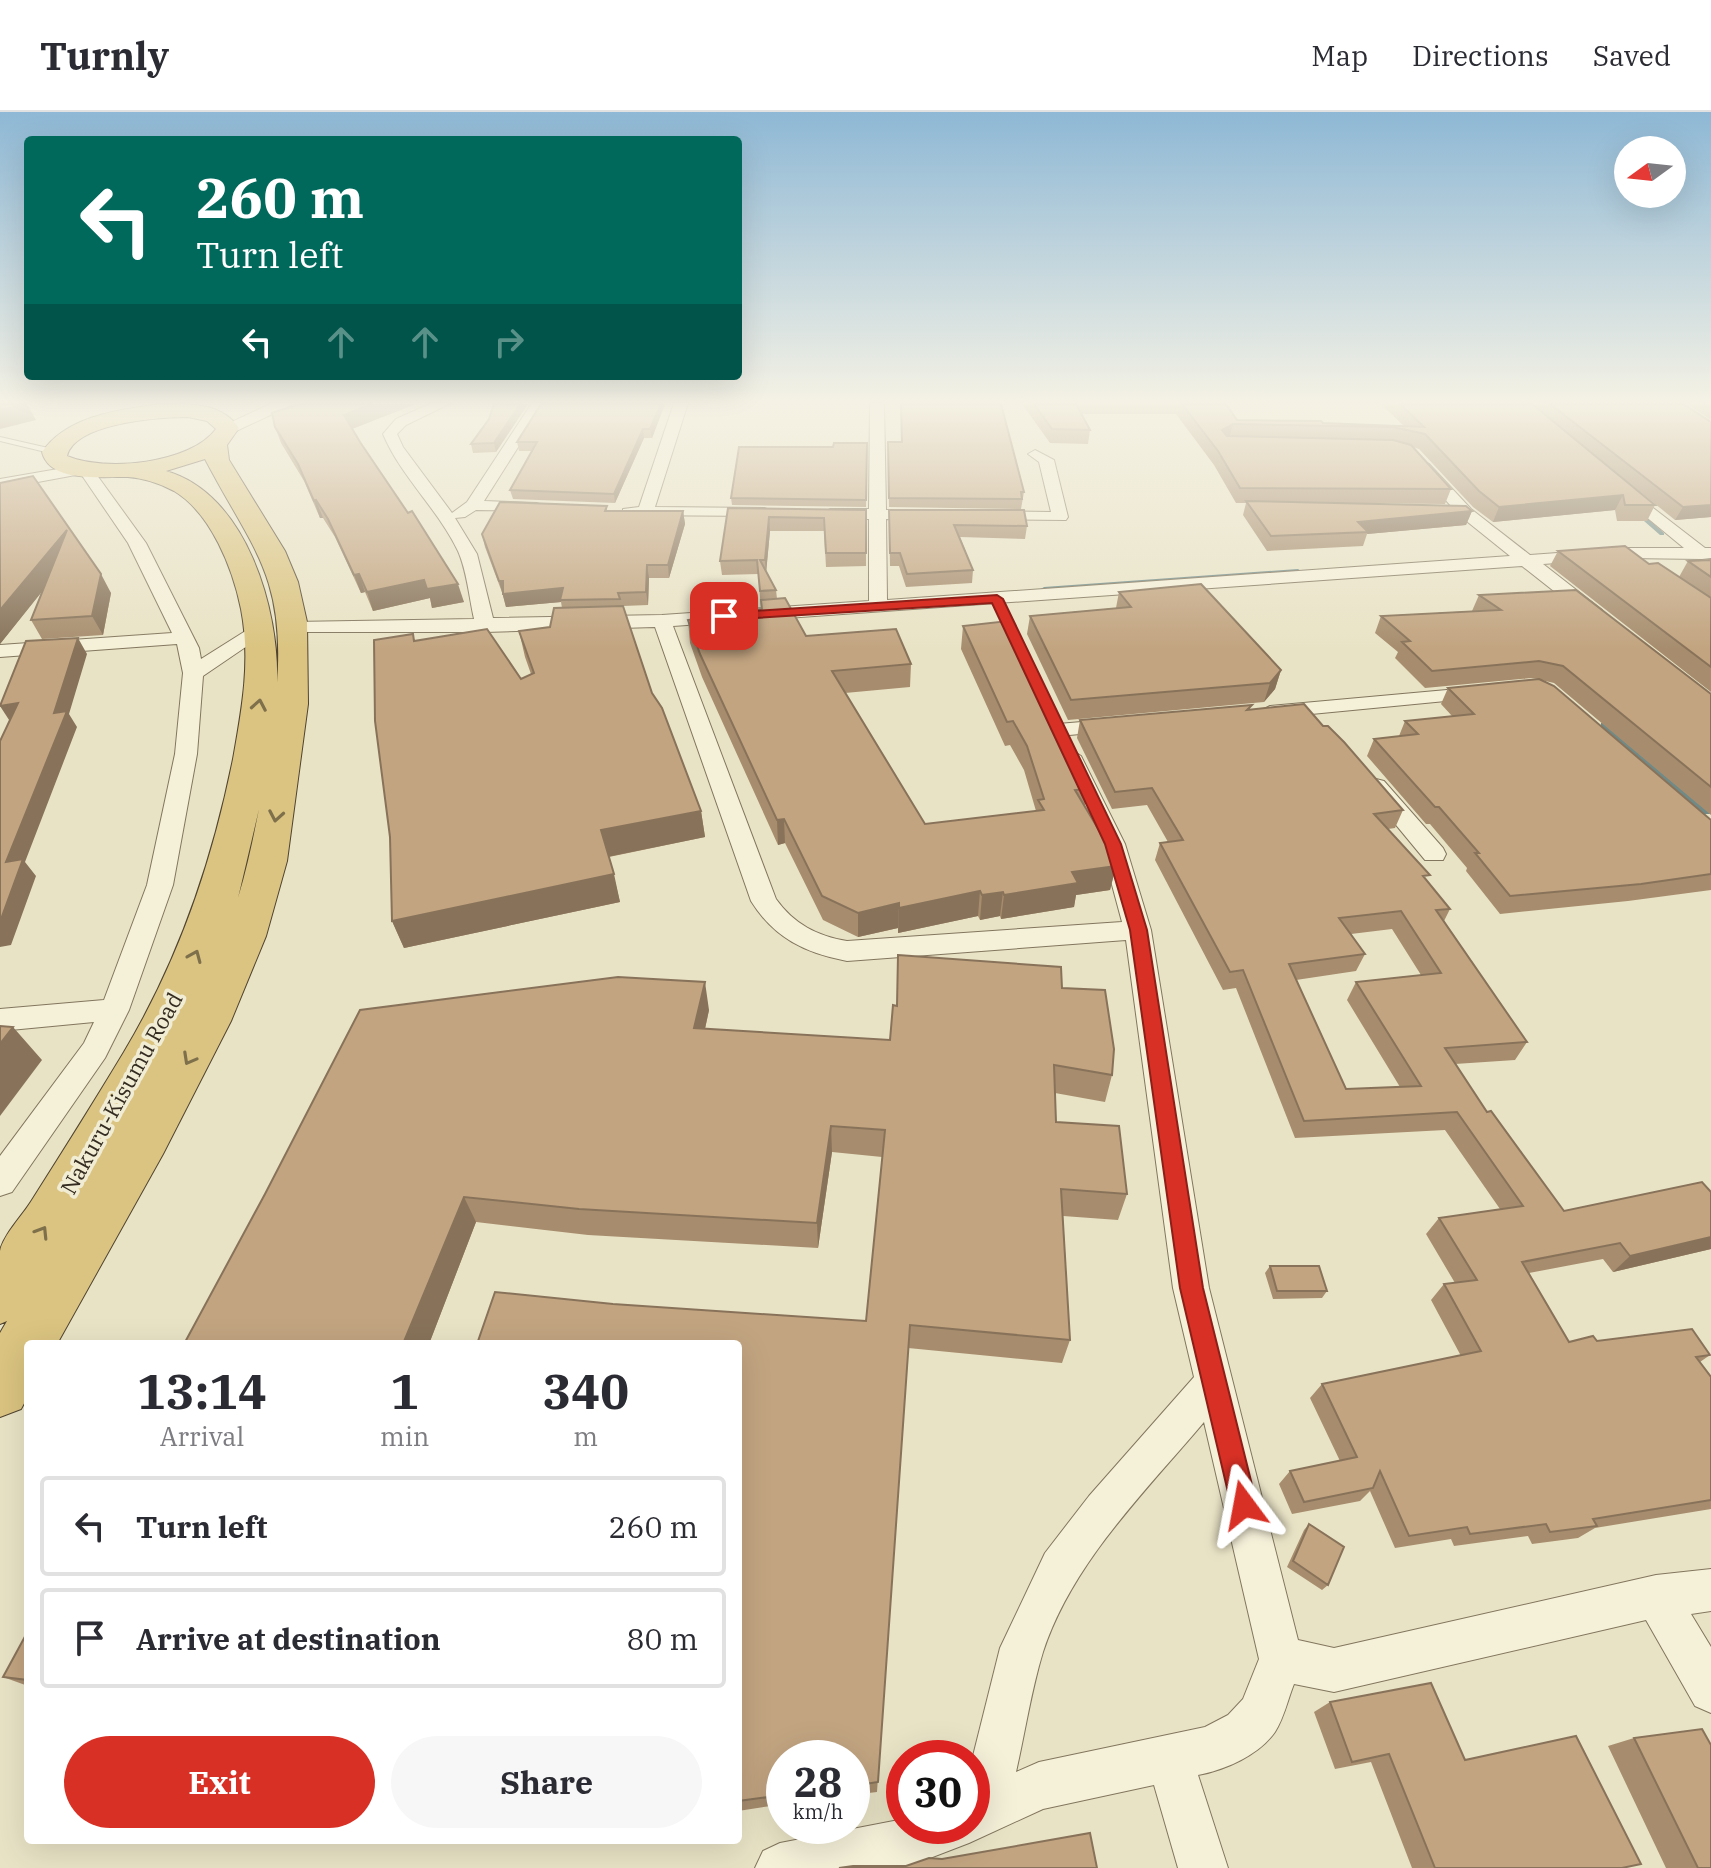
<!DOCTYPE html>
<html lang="en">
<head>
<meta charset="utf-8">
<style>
	:root { --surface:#fff; --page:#f7f7f7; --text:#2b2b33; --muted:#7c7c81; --line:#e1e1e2; --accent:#d93025 }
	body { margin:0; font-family:"IBM Plex Serif",serif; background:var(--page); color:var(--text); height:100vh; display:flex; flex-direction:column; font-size:30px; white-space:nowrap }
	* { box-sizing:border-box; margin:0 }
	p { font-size:26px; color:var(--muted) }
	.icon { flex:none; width:44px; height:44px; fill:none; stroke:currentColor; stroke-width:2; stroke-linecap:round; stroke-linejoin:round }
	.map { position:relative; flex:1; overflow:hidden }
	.drawer { position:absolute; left:24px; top:1228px; width:718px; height:504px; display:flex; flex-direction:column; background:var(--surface); border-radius:8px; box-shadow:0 8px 32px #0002 }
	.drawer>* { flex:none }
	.top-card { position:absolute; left:24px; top:24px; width:718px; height:244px; border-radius:8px; box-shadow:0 8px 32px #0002; background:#00695c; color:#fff; overflow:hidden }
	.needle { width:52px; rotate:255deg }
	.buttons { position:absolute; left:1614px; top:24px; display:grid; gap:16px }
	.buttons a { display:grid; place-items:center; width:72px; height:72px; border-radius:50%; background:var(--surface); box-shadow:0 8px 32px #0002; font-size:40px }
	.speed { position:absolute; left:766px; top:1628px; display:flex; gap:16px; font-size:40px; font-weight:700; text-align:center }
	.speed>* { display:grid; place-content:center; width:104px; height:104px; border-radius:50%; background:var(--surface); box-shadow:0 8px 32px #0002; line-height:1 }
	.speed small { font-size:20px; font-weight:400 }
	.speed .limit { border:12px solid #d22; background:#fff; color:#111 }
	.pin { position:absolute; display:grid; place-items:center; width:68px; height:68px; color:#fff; margin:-34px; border-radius:16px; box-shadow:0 4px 12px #0006 }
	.me { position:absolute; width:88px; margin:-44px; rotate:347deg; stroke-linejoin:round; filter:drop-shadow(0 0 6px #0008) }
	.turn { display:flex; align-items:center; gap:28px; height:168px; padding:0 40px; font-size:36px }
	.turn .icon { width:104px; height:104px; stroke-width:2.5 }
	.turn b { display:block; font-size:56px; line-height:68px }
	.lanes { display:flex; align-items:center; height:76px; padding:0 40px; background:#0003; justify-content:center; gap:40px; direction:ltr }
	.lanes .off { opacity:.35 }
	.eta { display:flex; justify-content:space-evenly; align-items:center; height:136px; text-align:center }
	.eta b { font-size:48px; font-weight:800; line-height:56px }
	.button { display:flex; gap:16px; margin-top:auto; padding:16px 40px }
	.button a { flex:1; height:92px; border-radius:48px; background:var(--accent); color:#fff; font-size:32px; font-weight:800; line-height:92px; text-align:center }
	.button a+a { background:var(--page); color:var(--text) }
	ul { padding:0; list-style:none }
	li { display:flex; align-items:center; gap:24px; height:100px; margin:0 16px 12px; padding:0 24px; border:4px solid var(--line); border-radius:8px }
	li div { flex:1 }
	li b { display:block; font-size:30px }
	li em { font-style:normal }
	header { display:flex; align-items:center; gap:48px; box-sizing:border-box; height:112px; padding:0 40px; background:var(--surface); border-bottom:2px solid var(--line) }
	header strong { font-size:38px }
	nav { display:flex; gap:44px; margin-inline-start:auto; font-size:28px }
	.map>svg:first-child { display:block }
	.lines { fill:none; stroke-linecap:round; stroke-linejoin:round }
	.stream { fill:#6f8a87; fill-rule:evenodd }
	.service-casing { stroke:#82765e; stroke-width:2 }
	.minor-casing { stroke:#82765e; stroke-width:2 }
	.tertiary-casing { stroke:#82765e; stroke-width:2 }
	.trunk-casing { stroke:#504431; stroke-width:2 }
	.service { fill:#f5f0d8; fill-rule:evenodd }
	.minor { fill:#f5f0d8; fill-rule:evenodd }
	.tertiary { fill:#f5f0d8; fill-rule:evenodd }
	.trunk { fill:#dbc481; fill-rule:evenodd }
	.wall { fill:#a78d6e; fill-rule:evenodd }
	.shaded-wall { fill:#88735a }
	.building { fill:#c2a480; stroke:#88735a; stroke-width:2; fill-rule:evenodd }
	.oneway { stroke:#7f704c }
	.route { fill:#d93025; stroke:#8d1f18; stroke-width:2 }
	.labels { text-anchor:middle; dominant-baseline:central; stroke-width:7; stroke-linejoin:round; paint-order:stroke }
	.street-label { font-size:22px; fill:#342c20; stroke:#f1ecd4 }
</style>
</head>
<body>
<header>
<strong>Turnly</strong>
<nav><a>Map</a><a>Directions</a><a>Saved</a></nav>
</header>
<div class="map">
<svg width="1711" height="1756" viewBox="0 0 1711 1756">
	<rect width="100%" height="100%" fill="#e9e3c6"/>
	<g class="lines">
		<path class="stream" d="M1636,400H1640L1664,421V423H1660L1636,402Z
			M1298,457L1301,459L1300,460L1044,479L1041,477L1044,475Z
			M1601,611H1607L1710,698V702H1704L1601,615Z"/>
		<defs>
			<path id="service" d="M0,325L57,338L58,340L54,342L0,329Z"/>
			<path id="minor" d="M432,291H451L406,313L397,322L403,335L452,401L467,390L532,291H546L484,389L536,391L542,393V399L476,398L465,405L455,406L477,442L493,506L662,503L869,489V407H830L822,402L830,397H869L870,291H884L886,398H928L936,403L928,408L886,407L887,488L1510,444L1459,403L1416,355L1424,350L1429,352L1471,397L1530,443L1627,436H1684L1616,380V374L1622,372L1705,436H1711V446L1702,447L1627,446L1543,452L1602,498L1604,502L1595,508L1588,506L1522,454L673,514L776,787C794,812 817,824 847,829L1122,810L1101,732L1059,644L1070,637L1081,644L1125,732L1151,818L1209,1176L1298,1528L1334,1536L1656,1463L1711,1457V1499L1691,1502L1711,1535V1601L1695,1594L1646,1508L1334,1580L1294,1572C1288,1587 1284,1606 1275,1620C1259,1643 1225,1658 1198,1663L1228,1756H1178L1154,1673L1043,1697L969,1731L904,1756H755L763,1739L780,1731L904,1707V1714H972V1648L1000,1536L1045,1441L1089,1384L1194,1265L1173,1176L1126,828L847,849C805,841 774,826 751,789L655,515L485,520H286L283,516L293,510L474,507C469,485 467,459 458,439C438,397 401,365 383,322L396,307ZM1204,1310L1259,1547L1243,1587L1228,1603L1205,1615L1039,1650L1016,1660C1025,1621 1031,1579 1043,1540C1072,1451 1145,1380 1204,1310Z
				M674,291H688L655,395L764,396L770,398V404L623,403V397L639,395Z
				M1035,338L1054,348L1068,405L1066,408L984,407L982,404L990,399L1051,400L1039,350L1028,342Z
				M81,353L91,355L146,431L199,536L201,547L255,513L262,511L272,517L203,564L197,642L173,773L129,898L105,946L12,1080L0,1084V1044L84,931L94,910L0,919V897L104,888L147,773L175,642L183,561L177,532L0,545V533L172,521L128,431L81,362L0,377V367Z
				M1480,575L1487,577L1490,581L1487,585L1270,606L1259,600L1270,594Z
				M1117,607L1128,613L1125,618L1058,624L1047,618L1058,612Z
				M1376,667L1384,669L1443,736L1446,742L1443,748H1425L1368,679L1364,674L1368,669Z"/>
			<path id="tertiary" d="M272,291H296L234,320H222L219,316Z"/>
			<path id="trunk" d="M160,292C189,292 221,290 239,316L227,333L229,348L285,439L298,470L307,510L308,592L287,749L266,824L231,909L163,1042L57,1232H28V1284L21,1297L0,1305V1221L7,1209L0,1212C0,1189 0,1161 0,1139C3,1123 23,1103 32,1088C63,1039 94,990 124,940C179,848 212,751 233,647C242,597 251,548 241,497C233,457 211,401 174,379C161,372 143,366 128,365C103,364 50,372 42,340C68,303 119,298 160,292ZM188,305L207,309L216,317C190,352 105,360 67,344C75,311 159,305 188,305ZM205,347C252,437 285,462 277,572V573C280,499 247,382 166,359ZM259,697C253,727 247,757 238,786Z"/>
		</defs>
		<use href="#service" class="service-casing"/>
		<use href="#minor" class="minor-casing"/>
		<use href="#tertiary" class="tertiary-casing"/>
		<use href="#trunk" class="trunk-casing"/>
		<use href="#service" class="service"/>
		<use href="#minor" class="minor"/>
		<use href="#tertiary" class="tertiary"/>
		<use href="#trunk" class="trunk"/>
	</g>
	<path class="wall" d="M300,292H416L352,317L464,490L432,496L430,486L373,499L365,480L361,481L335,425L323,406H320L304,369L281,331L275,315Z
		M494,292H528L496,340L473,341L471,332L489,307Z
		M665,292L652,326H644L615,391L513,387L510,378L532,339H519L517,330Z
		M1022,292H1226L1237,308L1404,314L1381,292H1683L1711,310V405L1675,408L1582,333L1655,393L1647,409H1617L1615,398L1493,410L1473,395L1419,337L1413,335L1451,377L1445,392L1346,391L1472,399L1466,413L1367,422L1363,434L1267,439L1243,403L1246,391H1236L1214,353L1176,302H1081L1090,318L1088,332L1050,331Z
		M1687,292H1711V308Z
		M888,330L1024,380L1021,397L889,395Z
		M867,331L866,395L732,393L731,386L833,335Z
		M0,371L111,481L103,523L42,527L31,508L42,479L0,532Z
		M607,394V399H683L685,412L669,466H649L648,493L623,494L652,581L701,699L705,725L609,745L620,790L404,836L392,809L415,529L521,567L531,562L525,545L519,519L550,515L562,496L561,490L506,495L503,483L485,435L482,422Z
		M728,396L866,398V454L826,455L824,419H770L766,460L776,478L777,487L806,524L911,552L910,575L845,581L925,712L1036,699L1024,658L1010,633L1005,634L961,537L963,514L1088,677L1085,694L1116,754L1110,778L1076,783L1074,795L1001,807L1000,804L980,808L978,804L898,821V816L858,825L823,808L785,731L778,733L702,565L690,531L688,508L761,497L758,462L722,463L720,449Z
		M889,398L1027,414L1025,427L960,425L973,458L972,471L906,475L899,454H890Z
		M1558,439L1649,452L1679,465L1688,449L1711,448V580L1550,454Z
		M1119,480L1281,558L1275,577L1264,590L1068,608L1027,522L1030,504L1116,496Z
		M1479,483L1711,582V703L1554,571L1541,568L1711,708V778L1628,789L1500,802L1466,759L1467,756L1430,712H1426L1367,644L1374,627L1399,624L1405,609L1452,604L1441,592L1448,576L1538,567L1531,566L1425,576L1395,546L1398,540L1375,521L1381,504L1472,499Z
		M1250,598L1323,614L1403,698L1395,716L1388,717L1427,769L1450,797L1444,809L1527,930L1515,948L1455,952L1487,1000L1564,1099L1711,1080V1137L1613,1160L1603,1147L1529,1161L1569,1230L1597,1229L1710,1243L1700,1250L1711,1265V1397L1595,1416L1578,1426L1532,1432L1528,1424L1454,1434L1451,1427L1395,1436L1370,1379L1360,1389L1292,1402L1279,1372L1290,1359L1340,1349L1310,1286L1322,1272L1461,1244L1431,1188L1444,1172L1455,1171L1426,1122L1439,1106L1500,1097L1445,1018L1295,1026L1236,876L1223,878L1155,748L1160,731L1168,730L1147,693L1112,697L1077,626L1080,608ZM1392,817L1421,863L1356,870L1347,888L1400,975L1346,977L1296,868L1356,859L1365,842L1351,822Z
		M1062,876L1112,963L1105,990L1055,981L1056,1010L1127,1082L1118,1108L1063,1104L1070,1228L1062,1251L908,1236L877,1680L852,1683V1646H784V1692L738,1699V1232L613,1192L866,1209L882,1045L832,1040L818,1136L588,1123L476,1110L429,1232H184L709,898L705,917L890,928Z
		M1270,1154L1327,1179L1322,1186L1273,1187L1265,1161Z
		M1309,1412L1328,1473L1322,1478L1287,1455L1304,1418Z
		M28,1519V1574L3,1565Z
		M1330,1590L1465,1648L1622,1756H1412L1371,1650L1335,1657L1314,1600Z
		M1634,1626L1711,1756H1666L1608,1634Z"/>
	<path class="shaded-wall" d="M27,292L36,308L0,317V298Z
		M372,292H416L349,318L344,303Z
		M520,292H528L496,340L494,331Z
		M661,292H665L652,326L650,317Z
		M1233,312L1229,326L1222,318Z
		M643,317L644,326L615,391L614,382Z
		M1623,383L1615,398L1493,410L1499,395Z
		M316,388L323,406H320L314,389Z
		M1711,393V405L1675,408L1683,395Z
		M683,399L685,412L669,466L668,453Z
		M1472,399L1466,413L1367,422L1368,420L1358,410Z
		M769,405L770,419L766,462L765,448Z
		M67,418L77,436L0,532V498Z
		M647,453L649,466L648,493L646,480Z
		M101,462L111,481L103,523L92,504Z
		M359,462L365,480L361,481L354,463Z
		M424,468L458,472L464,490L432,496L430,486L373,499L367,480Z
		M499,469H503L563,476L561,490L506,495Z
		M78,526L87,542L69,602L77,615L25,750L36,764L11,833L0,835V810L6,750Z
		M1281,558L1275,577L1264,590L1270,571Z
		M18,591L11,611L0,594Z
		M701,699L705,725L607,745L601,718Z
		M784,707L785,731L778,733L777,708Z
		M1116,754L1110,778L1076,783L1074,795L1001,807L1004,783L1072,760Z
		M614,762L620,790L404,836L392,809Z
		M980,779L978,804L898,821L899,796Z
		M1003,780L1000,804L980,808L982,783Z
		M899,791L898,816L858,825V801Z
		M705,870L709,898L699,944L694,916Z
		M13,915L42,948L0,1004V932Z
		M831,1014L832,1040L818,1136L817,1111Z
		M464,1085L476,1110L429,1232H403Z
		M1711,1125V1137L1613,1160L1630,1144Z"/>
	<path class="building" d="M0,292H27L0,298Z
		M300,292H372L344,303L360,330L408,401L412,399L458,472L427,477L424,468L367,480L359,462L354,463L328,407L316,388L314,389L298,352L275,315L272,301Z
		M494,292H520L494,331L471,332L489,307Z
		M541,292H661L650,317H643L614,382L510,378L537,330H517Z
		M901,292H1001L1024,380H1021L1022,387L889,386L888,330H902Z
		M1034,292H1076L1090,318L1052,317Z
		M1182,292H1226L1237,308L1321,309L1323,311L1424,315L1400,292H1532L1655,393H1625L1623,383L1499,395L1479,379L1425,322L1393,315L1233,312L1222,318L1227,324L1393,328L1411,333L1451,377L1240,376L1218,339Z
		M1550,292H1683L1711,310V393L1683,395Z
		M834,331H867L866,388L731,386L739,335H833Z
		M33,364L101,462L92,504L31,508L67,418L0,498V371Z
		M1246,389L1466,394L1472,399L1358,410L1368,420L1271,424Z
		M500,390L607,394L605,399H683L668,453H647L646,480L618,481L620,487L560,488L563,476L503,482V469H499L482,422Z
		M728,396L866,398V441H826L824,406L769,405L765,448H760L776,478L760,479L757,448L720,449Z
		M889,398H1024L1027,414L954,413L973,458L907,462L900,441H890Z
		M1625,434L1649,452L1658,451L1711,486V555L1558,439Z
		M1711,448V465L1688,449Z
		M1201,472L1281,558L1270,571L1071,588L1030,504L1131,495L1119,480Z
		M1576,478L1711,582V675L1563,554L1539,549L1432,559L1402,530L1410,529L1381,504L1501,498L1479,483Z
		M785,486L806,524L896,517L911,552L832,559L925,712L1044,698L1038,688L1044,687L1027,634L1013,609L1007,610L963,514L1008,509L1088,677L1075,678L1112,740L1116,754L1072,760L1078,771L1004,783L1003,780L982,783L980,779L899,796V791L858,801L822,784L784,707L777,708L700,542L688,508L762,497L761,488Z
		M623,494L652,581L662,596L701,699L601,718L614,762L392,809L390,725L375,609L374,528L413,522L414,529L487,517L521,567L534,561L519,519L550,515L554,496Z
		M78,526L54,601L67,599L6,750L23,747L0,810V629L18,591L0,594L26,529Z
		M1539,567L1554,574L1711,708V762L1641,772L1510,784L1475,741H1479L1439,695H1435L1374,627L1418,622L1405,609L1474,602L1448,576Z
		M1304,592L1323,614H1328L1344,630L1403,698L1374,702L1430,763L1423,764L1450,797L1436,798L1527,930L1445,936L1487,1000L1491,999L1564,1099L1702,1070L1711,1080V1125L1630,1144L1620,1131L1522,1150L1569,1230L1593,1224L1597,1229L1692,1217L1710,1243L1696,1245L1711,1265V1388L1593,1407L1597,1414L1550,1420L1546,1412L1470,1422L1467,1415L1409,1424L1380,1359L1373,1376L1304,1390L1290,1359L1357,1345L1322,1272L1481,1239L1444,1172L1477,1168L1439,1106L1523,1094L1457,1000L1304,1009L1243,858L1230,860L1160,731L1183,728L1152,676L1115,680L1080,608L1252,593L1247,598ZM1401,799L1441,861L1356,870L1421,974L1346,977L1289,852L1365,842L1339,806Z
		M898,843L1061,855L1062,876L1105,878L1114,937L1112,963L1054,953L1056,1010L1119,1014L1127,1082L1061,1077L1070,1228L910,1213L878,1670L852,1674V1646H784V1683L738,1689V1232H477L495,1180L613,1192L866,1209L885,1018L831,1014L817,1111L579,1097L464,1085L403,1232H184L265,1082L360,898L618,865L705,870L694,916L890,928L893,893L897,894Z
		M0,914L13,915L0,932Z
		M1270,1154H1319L1327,1179H1277Z
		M1309,1412L1344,1435L1328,1473L1293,1449Z
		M28,1519V1568L3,1565Z
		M1431,1571L1465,1648L1576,1624L1641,1752L1622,1756H1435L1389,1642L1352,1650L1330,1590Z
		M1702,1617L1711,1633V1756H1698L1634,1626Z
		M1090,1721L1097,1756H839L853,1754H906L929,1746L942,1747Z"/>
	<defs><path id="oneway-chevron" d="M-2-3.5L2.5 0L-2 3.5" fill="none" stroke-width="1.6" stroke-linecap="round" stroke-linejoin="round" transform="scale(2)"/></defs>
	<g class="oneway">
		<use href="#oneway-chevron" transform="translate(259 593) rotate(-80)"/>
		<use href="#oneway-chevron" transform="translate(276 704) rotate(100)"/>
		<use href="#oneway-chevron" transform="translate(195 844) rotate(-67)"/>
		<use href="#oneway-chevron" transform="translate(189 947) rotate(119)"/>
		<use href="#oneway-chevron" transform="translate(42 1120) rotate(-58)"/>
	</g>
	<linearGradient id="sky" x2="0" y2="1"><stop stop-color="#8eb8d5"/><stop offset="0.54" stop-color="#f5f2e5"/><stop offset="1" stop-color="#f5f2e5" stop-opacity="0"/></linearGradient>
	<rect width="1711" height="537" fill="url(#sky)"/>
	<path class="route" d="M997,483L1003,487L1121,732L1147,818L1203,1176L1257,1393L1253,1402L1244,1406L1234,1402L1231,1393L1180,1176L1130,818L1105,732L992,491L724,508L718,504L724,501Z"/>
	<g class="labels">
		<g class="street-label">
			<text transform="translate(121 981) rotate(-61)">Nakuru-Kisumu Road</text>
		</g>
	</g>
</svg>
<div class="buttons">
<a><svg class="needle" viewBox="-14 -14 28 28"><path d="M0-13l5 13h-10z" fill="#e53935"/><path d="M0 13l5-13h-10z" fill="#7c7c81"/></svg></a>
</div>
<div class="speed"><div>28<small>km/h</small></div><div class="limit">30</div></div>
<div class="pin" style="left:724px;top:504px;background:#d93025"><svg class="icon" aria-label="arrive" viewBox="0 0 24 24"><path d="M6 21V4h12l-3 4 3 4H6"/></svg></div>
<svg class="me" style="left:1244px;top:1393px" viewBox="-20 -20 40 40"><path d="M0-17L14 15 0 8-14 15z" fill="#d93025" stroke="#fff" stroke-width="4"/></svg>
<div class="top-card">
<div class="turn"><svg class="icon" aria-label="left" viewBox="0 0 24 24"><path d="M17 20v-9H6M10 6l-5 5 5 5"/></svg><div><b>260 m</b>Turn left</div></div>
<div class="lanes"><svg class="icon" aria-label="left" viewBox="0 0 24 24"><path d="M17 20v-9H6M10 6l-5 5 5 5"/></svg><svg class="icon off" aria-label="ahead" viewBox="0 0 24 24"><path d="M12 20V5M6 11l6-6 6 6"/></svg><svg class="icon off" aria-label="ahead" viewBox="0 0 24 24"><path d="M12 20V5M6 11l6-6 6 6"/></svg><svg class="icon off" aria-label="right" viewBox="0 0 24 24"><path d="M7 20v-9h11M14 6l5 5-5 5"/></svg></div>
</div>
<section class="drawer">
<div class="eta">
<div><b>13:14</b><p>Arrival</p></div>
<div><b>1</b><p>min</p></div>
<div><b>340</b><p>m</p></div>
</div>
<ul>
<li><svg class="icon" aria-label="left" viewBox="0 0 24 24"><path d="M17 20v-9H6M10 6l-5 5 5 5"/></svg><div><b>Turn left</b></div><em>260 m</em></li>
<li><svg class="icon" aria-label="arrive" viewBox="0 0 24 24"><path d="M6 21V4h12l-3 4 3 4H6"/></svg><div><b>Arrive at destination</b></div><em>80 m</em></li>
</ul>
<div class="button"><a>Exit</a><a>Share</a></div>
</section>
</div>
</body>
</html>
